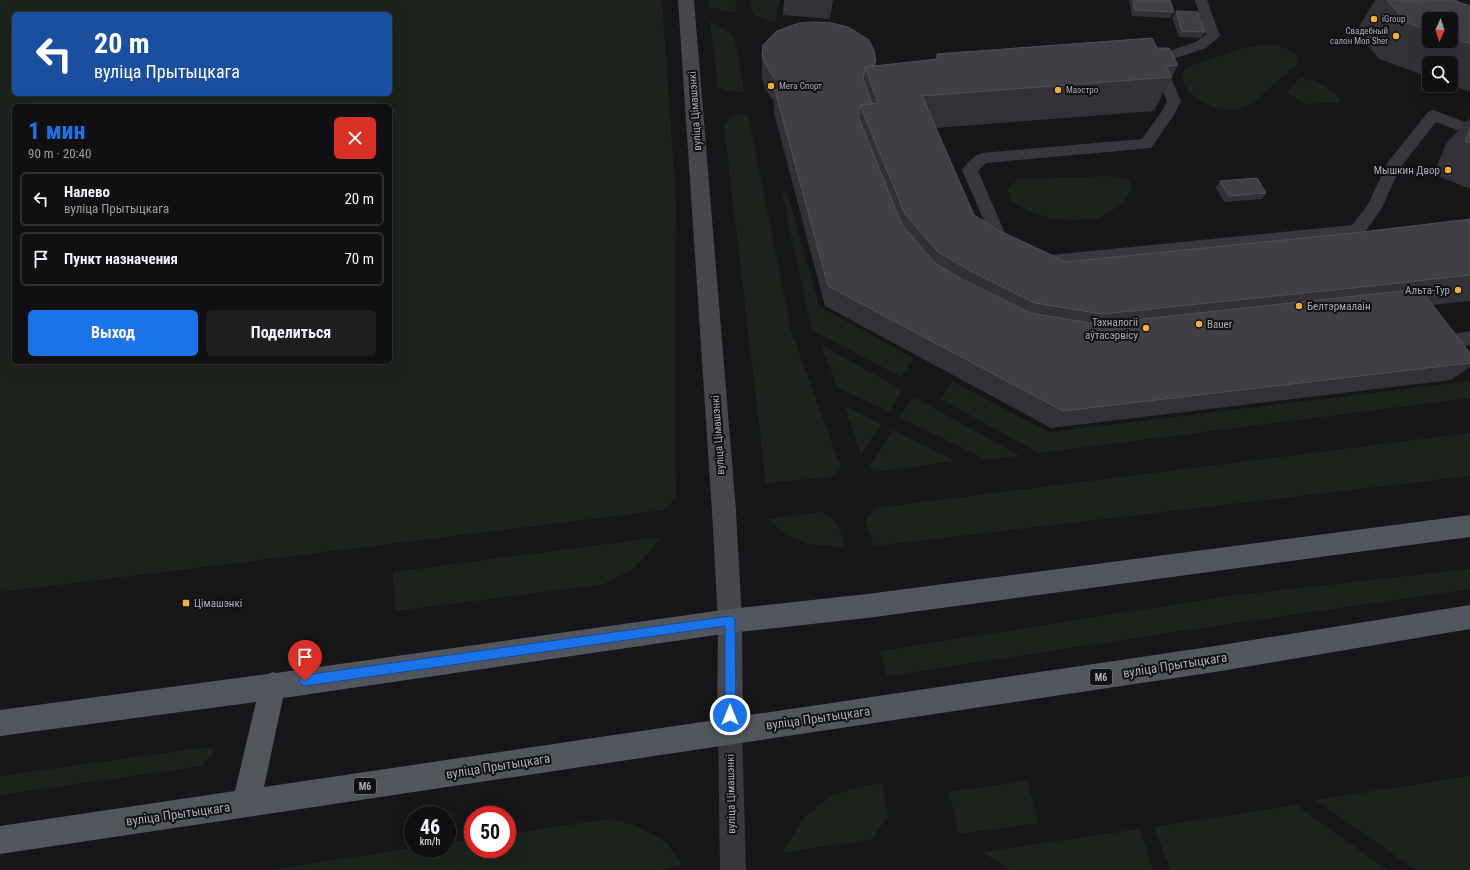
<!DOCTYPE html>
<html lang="ru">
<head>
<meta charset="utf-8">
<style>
	:root { --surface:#101012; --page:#1e1e20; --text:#f1f3f6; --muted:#9c9d9f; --line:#303032; --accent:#1a73e8 }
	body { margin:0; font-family:"Roboto Condensed",sans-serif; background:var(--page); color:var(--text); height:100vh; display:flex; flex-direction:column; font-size:15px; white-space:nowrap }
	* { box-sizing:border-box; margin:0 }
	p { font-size:13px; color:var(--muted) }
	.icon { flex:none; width:22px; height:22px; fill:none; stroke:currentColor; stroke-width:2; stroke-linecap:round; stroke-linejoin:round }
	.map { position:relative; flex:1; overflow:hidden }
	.panel { position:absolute; left:12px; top:104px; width:380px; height:260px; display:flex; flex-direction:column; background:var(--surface); border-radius:6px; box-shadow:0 4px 16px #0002,0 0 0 1px var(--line) }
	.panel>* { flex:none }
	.banner { position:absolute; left:12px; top:12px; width:380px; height:84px; border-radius:6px; box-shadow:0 4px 16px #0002,0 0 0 1px var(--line); background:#1a4fa0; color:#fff; overflow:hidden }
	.needle { width:26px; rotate:183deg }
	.tools { position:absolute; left:1422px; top:12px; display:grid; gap:8px }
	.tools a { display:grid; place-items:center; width:36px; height:36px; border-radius:6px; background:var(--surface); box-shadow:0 4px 16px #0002,0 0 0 1px var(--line); font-size:20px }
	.speed { position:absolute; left:404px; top:806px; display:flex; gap:8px; font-size:20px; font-weight:700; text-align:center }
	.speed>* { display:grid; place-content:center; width:52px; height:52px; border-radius:50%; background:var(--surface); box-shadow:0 4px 16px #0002,0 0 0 1px var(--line); line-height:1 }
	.speed small { font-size:10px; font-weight:400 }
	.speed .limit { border:6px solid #d22; background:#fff; color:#111 }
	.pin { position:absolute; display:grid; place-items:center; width:34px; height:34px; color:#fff; margin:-41px -17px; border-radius:50% 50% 50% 0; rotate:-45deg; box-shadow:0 0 4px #0007 }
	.pin .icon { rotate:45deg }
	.me { position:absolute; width:44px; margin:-22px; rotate:0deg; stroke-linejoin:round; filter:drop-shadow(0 0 3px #0008) }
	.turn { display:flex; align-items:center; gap:14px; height:84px; padding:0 16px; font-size:18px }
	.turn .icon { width:52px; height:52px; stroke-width:2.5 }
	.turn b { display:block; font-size:28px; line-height:34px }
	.round { display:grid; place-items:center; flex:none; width:42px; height:42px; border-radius:6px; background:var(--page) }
	.head { display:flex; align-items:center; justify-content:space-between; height:68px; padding:0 16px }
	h1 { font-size:24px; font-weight:700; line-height:30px; color:var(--accent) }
	.action { display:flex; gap:8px; margin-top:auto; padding:8px 16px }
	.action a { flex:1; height:46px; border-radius:6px; background:var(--accent); color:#fff; font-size:16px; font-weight:700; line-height:46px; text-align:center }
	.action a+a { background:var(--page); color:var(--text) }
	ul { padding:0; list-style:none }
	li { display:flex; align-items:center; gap:12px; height:54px; margin:0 8px 6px; padding:0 8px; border:2px solid var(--line); border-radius:6px }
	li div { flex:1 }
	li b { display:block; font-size:15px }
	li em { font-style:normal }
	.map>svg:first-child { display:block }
	.green { fill:#1c231d; fill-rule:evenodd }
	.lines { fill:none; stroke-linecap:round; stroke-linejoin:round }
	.lane { fill:#37383d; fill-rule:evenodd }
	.secondary { fill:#45474d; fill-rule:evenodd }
	.primary { fill:#53555c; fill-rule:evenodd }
	.wall { fill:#323236; fill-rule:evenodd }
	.building { fill:#3f3f44; stroke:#4f5156 }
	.route { fill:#1a73e8; stroke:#114b97 }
	.poi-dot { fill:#f2b134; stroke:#111113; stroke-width:1.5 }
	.labels { text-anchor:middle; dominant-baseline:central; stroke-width:4; stroke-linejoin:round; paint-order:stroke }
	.far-poi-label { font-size:9px; fill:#a8adb8; stroke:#111113; text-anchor:start }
	.shield { fill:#111113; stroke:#7b7e86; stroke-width:1 }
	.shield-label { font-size:10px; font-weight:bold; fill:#a8adb8 }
	.street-label { font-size:11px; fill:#a8adb8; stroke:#111113 }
	.poi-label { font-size:11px; fill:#a8adb8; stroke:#111113; text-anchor:end }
	.near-street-label { font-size:13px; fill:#a8adb8; stroke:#111113 }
</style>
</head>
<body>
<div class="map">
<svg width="1470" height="870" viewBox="0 0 1470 870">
	<rect width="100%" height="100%" fill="#161618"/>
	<path class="green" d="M0,0H662L676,203L674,366L676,497L664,510L0,592ZM14,14H390V94H14ZM14,106H390V362H14Z
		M709,0H735L737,13L709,7Z
		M750,0H780L775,23L753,15Z
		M710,21L734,36L744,92L729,91L718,87Z
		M1261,45C1278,46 1289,45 1299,60L1297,64C1288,71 1253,105 1245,107C1239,109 1228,110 1221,109C1204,106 1170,86 1188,67L1247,47Z
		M1300,78C1317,81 1332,86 1341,102L1304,104L1287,92Z
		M748,114L791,331L841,468L831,477L766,483L724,126L730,116Z
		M1112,176L1128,179L1131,186L1125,202L1100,218L1076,220L1049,218L1031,212L1011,201L1008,189L1018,179Z
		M782,193H787L819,306L913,358L901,377L812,330Z
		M821,345L902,390L889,411L838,388Z
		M952,381L1049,432L1470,381V398L1039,453L941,399Z
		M914,397L1020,456L985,459L899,417Z
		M845,406L881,424L861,455Z
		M893,430L956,461L875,472L870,466Z
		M1470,433V476L874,546L865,521L875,508Z
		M822,512L838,524L845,547L809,544L785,534L768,519Z
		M661,537L652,549L631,570L604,584L395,611L393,572Z
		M1470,569V589L1181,631L887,676L880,651L1229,596Z
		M201,748L216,749L202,766L0,795V776Z
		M1470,776V870H1416L1316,800Z
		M1027,781L1039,823L959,834L949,792Z
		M882,783L888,816L872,839L782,853L802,820L830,796L861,787Z
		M1296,805L1387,870H1170L1154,827Z
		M610,819L634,825L666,842L683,865L662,870H269L413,848L447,849V843L473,839V849H507V834Z
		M1140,829L1153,870H1010L982,852Z"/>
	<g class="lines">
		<path class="lane" d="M1195,0H1207L1220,36L1206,48L1164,62L1181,101L1174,115L1151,148L986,163L978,171L1007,238L1015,243L1017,247L1015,251L1009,253L995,246L962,170C967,163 974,155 982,153L1142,139L1162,111L1167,101L1150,63L1154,56L1196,42L1206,35Z
			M1433,110L1470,124V135L1436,122L1400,168L1382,208L1363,235L1040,268L1031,265L1029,261L1031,257L1037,255L1040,256L1352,225L1367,206L1388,162L1428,112Z
			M1470,331V345L1434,350L1428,348L1425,343L1428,338Z
			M730,718L738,722L742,730L746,870H720L718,730L722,722Z"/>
		<path class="secondary" d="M678,0H694L736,511L742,621L743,730L739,739L730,743L721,739L717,730L718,621L712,511Z"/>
		<path class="primary" d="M1470,515V537L867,618L730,633L283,698L264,787L1215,646L1470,605V629L1215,672L0,854V826L235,791L256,702L0,736V710L268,674L273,672L276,673L730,609L867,594Z"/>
	</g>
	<path class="wall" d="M784,0H833L830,19L783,15Z
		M1129,0H1170L1174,12L1170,18L1132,16Z
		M1375,0H1457L1456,1L1470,6V92L1451,85V63H1429V77L1379,59L1356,32ZM1429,19H1451V41H1429Z
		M1176,11L1205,32L1201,38L1179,37L1172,18Z
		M1157,48L1178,65L1154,111L936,128L974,215L998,230L1066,262L1354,233L1470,219V301L1433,305L1470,353V367L1451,380L1051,428L825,306L774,113V101L771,98L765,88L762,77V55L876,60L875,66L935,59L937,54Z
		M1470,118V189L1433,174L1447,142Z
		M1220,181L1266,193L1262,199L1224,202L1216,187Z"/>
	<path class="building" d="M1133,0H1170L1174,12L1135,10Z
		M1387,0H1457L1456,1L1470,6V44L1451,38V19H1429V30L1407,23Z
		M1176,11L1198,12L1205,32L1182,31Z
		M814,22L832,23L848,27L869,40L874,51L876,60L874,66L865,67L863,79L872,104L860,105L858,116L902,225L935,263L963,280L1030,313L1096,324L1420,289L1470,353V363L1063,411L828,286L775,90L789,89V85L780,82L772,76L766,65L762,55L763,45L777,31L799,23Z
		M1152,38L1157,48H1169L1178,65L1166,66L1172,77L922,96L974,215L998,230L1066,262L1354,233L1470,219V275L1390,284L1103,314L1035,303L967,269L938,252L905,214L860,105L878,103L865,67L938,59L937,54Z
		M1470,129V143L1465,141Z
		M1257,178L1266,193L1229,196L1220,181Z"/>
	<path class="route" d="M730,616L734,617L735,621L736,715L734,718L730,720L726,718L725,715V626L305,686L301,684L299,681L301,677L305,675Z"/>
	<g class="poi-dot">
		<circle cx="1374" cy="19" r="4"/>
		<circle cx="1396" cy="36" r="4"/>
		<circle cx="771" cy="86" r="4"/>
		<circle cx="1058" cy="90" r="4"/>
		<circle cx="1448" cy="170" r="4"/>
		<circle cx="1458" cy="290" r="4"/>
		<circle cx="1299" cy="306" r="4"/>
		<circle cx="1199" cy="324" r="4"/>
		<circle cx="1146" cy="328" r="4"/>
		<rect x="182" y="599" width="8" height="8" rx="2"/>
	</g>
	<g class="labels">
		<g class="far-poi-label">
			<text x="1382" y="19">iGroup</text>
			<text x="1388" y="31" text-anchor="end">Свадебный<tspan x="1388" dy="10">салон Mon Sher</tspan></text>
			<text x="779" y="86">Мега Спорт</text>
			<text x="1066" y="90">Маэстро</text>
		</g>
		<g class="shield">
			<rect x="1090" y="669" width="22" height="16" rx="3"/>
			<rect x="354" y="778" width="22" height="16" rx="3"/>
		</g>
		<g class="shield-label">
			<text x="1101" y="677">М6</text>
			<text x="365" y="786">М6</text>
		</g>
		<g class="street-label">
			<text transform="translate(695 111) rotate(-94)">вуліца Цімашэнкі</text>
			<text transform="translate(718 435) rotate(-94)">вуліца Цімашэнкі</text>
			<text transform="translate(731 794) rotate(-91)">вуліца Цімашэнкі</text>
		</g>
		<g class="poi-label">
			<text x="1440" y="170">Мышкин Двор</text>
			<text x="1450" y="290">Альта-Тур</text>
			<text x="1307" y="306" text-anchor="start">Белтэрмалаін</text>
			<text x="1138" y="322">Тэхналогіі<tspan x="1138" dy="13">аўтасэрвісу</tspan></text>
			<text x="1207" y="324" text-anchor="start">Bauer</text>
			<text x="194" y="603" text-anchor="start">Цімашэнкі</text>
		</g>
		<g class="near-street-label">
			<text transform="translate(1175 665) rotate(-9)">вуліца Прытыцкага</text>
			<text transform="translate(818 718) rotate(-8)">вуліца Прытыцкага</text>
			<text transform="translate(498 766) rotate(-9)">вуліца Прытыцкага</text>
			<text transform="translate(178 814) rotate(-8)">вуліца Прытыцкага</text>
		</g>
	</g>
</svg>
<div class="tools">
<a><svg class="needle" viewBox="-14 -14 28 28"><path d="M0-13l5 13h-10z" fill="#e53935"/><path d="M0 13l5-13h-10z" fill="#9c9d9f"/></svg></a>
<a><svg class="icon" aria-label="search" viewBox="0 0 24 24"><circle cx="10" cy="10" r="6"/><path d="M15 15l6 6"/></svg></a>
</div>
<div class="speed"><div>46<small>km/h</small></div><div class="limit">50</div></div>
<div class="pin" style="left:305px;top:681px;background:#d93025"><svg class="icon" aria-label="arrive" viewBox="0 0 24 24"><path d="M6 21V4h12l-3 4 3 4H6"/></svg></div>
<svg class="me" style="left:730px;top:715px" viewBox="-20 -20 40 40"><circle r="17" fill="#1a73e8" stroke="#fff" stroke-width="3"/><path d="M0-11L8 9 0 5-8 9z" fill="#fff"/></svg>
<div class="banner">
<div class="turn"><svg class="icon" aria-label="left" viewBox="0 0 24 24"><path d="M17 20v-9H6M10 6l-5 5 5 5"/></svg><div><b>20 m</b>вуліца Прытыцкага</div></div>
</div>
<section class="panel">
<div class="head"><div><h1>1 мин</h1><p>90 m · 20:40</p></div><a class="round" style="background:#d93025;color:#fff"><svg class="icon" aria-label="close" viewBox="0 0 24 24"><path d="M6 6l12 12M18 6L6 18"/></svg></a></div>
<ul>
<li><svg class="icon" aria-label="left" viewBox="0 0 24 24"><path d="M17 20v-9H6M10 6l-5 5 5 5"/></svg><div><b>Налево</b><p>вуліца Прытыцкага</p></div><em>20 m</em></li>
<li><svg class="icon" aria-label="arrive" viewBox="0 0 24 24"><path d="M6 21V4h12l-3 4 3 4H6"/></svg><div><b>Пункт назначения</b></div><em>70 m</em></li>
</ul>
<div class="action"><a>Выход</a><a>Поделиться</a></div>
</section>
</div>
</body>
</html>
